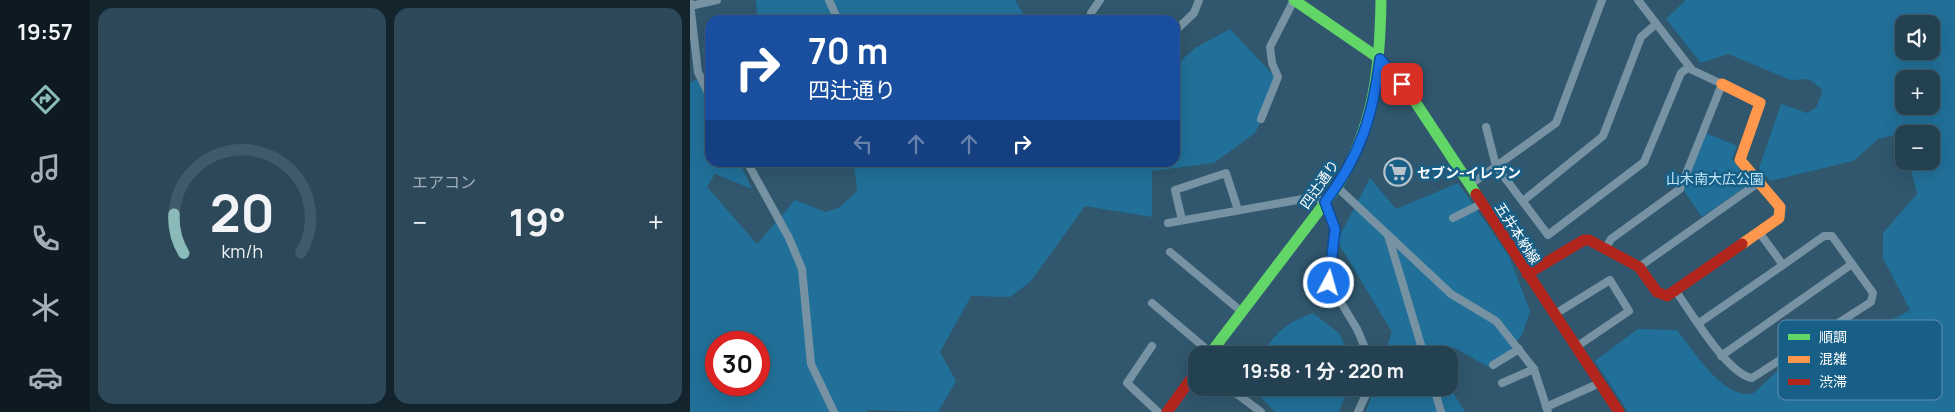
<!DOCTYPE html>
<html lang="ja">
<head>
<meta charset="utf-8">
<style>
  body { margin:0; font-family:Manrope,"Noto Sans JP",sans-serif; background:#2c4859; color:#f1f3f6; height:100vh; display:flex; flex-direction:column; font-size:19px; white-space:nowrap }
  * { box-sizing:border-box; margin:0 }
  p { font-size:16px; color:#a3afb8 }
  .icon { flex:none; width:28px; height:28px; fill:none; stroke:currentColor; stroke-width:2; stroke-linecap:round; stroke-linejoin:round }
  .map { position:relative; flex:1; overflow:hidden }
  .side { display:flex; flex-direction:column; gap:8px; padding:8px; background:#14242d; width:600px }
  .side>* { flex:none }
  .banner { position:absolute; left:15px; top:15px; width:475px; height:152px; border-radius:15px; box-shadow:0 5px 20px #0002,0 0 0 1px #415a69; background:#1a4fa0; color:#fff; overflow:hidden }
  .fabs { position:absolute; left:1205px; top:15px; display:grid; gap:10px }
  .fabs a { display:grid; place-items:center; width:45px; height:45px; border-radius:10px; background:#244152; box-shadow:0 5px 20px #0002,0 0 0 1px #415a69; font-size:25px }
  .speed { position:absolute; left:15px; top:331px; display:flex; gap:10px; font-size:25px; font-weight:700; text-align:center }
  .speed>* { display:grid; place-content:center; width:65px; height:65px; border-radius:50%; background:#244152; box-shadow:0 5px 20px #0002,0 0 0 1px #415a69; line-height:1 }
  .speed .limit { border:8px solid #d22; background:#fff; color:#111 }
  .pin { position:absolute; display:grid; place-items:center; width:42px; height:42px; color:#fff; margin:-21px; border-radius:10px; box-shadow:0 2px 8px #0006 }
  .me { position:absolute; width:55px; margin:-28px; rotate:6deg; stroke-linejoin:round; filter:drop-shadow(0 0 4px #0008) }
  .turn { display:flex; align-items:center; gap:18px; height:105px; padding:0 20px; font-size:22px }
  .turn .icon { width:65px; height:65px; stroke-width:2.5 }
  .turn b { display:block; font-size:35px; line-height:42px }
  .lanes { display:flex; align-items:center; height:48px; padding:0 20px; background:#0003; justify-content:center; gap:25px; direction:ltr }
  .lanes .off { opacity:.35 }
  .big { font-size:38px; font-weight:700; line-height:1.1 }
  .side .widget { flex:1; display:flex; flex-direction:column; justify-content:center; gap:8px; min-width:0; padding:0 18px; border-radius:15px; background:#2c4859 }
  .side .dial { align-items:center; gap:0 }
  .dial svg { height:130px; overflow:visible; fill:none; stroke:#415a69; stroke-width:7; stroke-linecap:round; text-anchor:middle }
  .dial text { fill:#f1f3f6; stroke:none }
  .heat { display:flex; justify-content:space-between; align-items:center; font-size:28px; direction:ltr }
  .side .tiles { flex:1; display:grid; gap:8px; grid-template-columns:repeat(2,1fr) }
  .trip { position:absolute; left:498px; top:346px; width:270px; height:50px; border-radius:15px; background:#244152; box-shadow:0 5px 20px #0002,0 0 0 1px #415a69; font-weight:700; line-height:50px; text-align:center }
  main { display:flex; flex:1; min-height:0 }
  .tabs { display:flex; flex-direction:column; width:90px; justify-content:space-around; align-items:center; background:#0e1a21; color:#a3afb8 }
  .tabs .icon { width:35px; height:35px }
  .tabs .active { color:#8bbbb9 }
  .tabs b { font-size:22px; color:#f1f3f6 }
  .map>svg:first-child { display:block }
  .green { fill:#217099; fill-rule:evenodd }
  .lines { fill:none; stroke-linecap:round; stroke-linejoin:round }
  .street { stroke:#7793a3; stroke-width:8 }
  .fast { stroke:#63d668; stroke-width:11 }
  .slow { stroke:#ff974d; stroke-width:11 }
  .jam { stroke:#b3261e; stroke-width:11 }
  .route-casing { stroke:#114b97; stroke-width:12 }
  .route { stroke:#1a73e8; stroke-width:9 }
  .labels { text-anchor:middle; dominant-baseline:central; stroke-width:5; stroke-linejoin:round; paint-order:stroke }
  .poi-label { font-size:14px; font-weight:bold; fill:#fff; stroke:#175f86; text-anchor:start }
  .park-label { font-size:14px; fill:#c2e7fa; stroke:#175f86 }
  .street-label { font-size:14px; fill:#fff; stroke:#175f86 }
  .key { fill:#175f86; stroke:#5d8faa; stroke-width:1 }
  .key-label { font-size:14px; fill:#fff }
</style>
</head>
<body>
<main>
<nav class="tabs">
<b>19:57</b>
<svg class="icon active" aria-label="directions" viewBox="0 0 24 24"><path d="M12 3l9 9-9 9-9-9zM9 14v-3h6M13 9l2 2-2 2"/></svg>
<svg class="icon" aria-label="music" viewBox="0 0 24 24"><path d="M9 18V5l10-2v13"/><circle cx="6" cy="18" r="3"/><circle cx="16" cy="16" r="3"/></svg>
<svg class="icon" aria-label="phone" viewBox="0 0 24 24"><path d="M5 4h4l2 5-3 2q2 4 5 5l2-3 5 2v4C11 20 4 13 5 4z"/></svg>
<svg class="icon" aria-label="climate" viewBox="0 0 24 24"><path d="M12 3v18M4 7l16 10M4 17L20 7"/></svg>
<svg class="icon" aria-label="car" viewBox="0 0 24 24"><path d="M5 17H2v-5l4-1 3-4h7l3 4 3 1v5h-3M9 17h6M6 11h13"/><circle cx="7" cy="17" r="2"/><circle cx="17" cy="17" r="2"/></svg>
</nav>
<section class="side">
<div class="tiles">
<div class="widget dial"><svg viewBox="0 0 100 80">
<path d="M14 69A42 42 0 1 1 86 69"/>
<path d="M14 69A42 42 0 0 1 8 45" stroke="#8bbbb9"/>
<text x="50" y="56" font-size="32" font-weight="700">20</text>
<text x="50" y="72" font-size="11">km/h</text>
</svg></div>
<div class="widget"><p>エアコン</p>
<div class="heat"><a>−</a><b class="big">19°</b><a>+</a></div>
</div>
</div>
</section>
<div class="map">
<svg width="1265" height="412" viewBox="0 0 1265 412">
  <rect width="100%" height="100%" fill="#30576d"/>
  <g class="green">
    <polygon points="66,0 325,0 337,20 58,20 67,14"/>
    <path d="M996,0H1265V412H938L905,361L948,329L987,330C1003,350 1035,402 1064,393L1113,347L1141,354L1220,310L1193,258V233L1227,194L1219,161H1241V134H1214V138L1212,133L1188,139L1163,161L1080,181L1069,168L1091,104L1117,113L1126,108L1133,90L1119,79L1101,80L1038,54L1011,63L976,19ZM1214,24H1241V51H1214ZM1214,79H1241V106H1214Z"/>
    <path d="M540,29L584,76L581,101L565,133L524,163L462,171V217L395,206L341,281L320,297L281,296L250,352L266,381L248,412L177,410L176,412H0V83L16,73L13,49L20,45V162L50,163L62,189L25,174L17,187L67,244L105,200L136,212L150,207L167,191L164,163L485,162V66L505,48ZM26,342H69V385H26Z"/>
    <polygon points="1016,133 1047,146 1042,159 1059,179 1058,185 1012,217 994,191"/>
    <polygon points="680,178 706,209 768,183 819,256 840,311 833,333 814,358 800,368 765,348 738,350 740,355 694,355 702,332 647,241"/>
    <path d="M623,313L649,333L660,355H570C588,332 595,323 623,313Z"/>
    <polygon points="759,386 775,412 676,412 684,388"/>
    <polygon points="566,388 658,388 649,412 585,412 568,394"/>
  </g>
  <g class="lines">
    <g class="street">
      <polyline points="139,0 148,20"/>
      <polyline points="0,3 8,72 20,97"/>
      <polyline points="0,6 27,0"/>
      <polyline points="400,20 401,13 410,0"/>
      <polyline points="485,31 504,13 509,0"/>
      <polyline points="571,119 588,77 582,63 580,47 604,0"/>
      <polyline points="796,127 806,166 858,235 954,162 991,73 999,67"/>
      <polyline points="57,162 99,238 112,269 121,364 144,412"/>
      <polyline points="780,185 866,123 912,0"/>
      <polyline points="647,187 761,294 806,321 844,369 858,412"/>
      <polyline points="833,201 913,136 951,37 966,24"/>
      <polyline points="763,218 791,204"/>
      <polyline points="492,220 485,190 536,173 548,210"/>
      <polyline points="478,223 624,197 635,202 645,229 639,283 667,329 678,355"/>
      <polyline points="698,235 734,355"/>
      <polyline points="915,249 921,239 990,189 1032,84 1002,70 948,0"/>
      <polyline points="480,252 552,312"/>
      <polyline points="949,267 1068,183"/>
      <path d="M985,290C1001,312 1037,374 1062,378L1181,302L1183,293L1142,236H1134L1093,265L1069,232"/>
      <polyline points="462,303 521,353"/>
      <polyline points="865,314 920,280 939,311 886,347"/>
      <polyline points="1009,323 1093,265"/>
      <polyline points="462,346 437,383 468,412"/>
      <polyline points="1031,356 1162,264"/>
      <polyline points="803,365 829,349"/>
      <polyline points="812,383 844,369"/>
      <polyline points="539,388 571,412"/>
      <polyline points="744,388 751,412"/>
      <polyline points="856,407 910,383"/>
      <polyline points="668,412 679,388"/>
    </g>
    <g class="fast">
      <polyline points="604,0 690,59 722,97 786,194"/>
      <path d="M519,355L647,187C684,126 690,70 691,0"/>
    </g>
    <polyline class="slow" points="1032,84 1070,103 1050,160 1090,207 1089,218 1052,244"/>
    <g class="jam">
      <polyline points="786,194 929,412"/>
      <polyline points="837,274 894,240 899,240 949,267 967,292 977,296 1052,244"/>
      <polyline points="477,412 506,372"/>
    </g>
  </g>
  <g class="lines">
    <g class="route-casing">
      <path id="route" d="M639,283L645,229L635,202C670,157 683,115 690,59L712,84"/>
    </g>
    <use href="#route" class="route"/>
  </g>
  <defs>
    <g id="supermarket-ring" transform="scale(1.4375)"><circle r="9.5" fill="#175f86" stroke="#b7c4cc" stroke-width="1.5"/><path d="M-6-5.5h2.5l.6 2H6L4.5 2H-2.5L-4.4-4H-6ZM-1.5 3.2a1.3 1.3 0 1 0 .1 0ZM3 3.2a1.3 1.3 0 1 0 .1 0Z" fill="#b7c4cc"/></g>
  </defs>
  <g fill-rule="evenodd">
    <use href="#supermarket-ring" x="708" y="172"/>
  </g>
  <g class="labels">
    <g class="poi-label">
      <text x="727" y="172">セブン-イレブン</text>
    </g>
    <g class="park-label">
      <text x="1025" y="178">山木南大広公園</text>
    </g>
    <g class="street-label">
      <text transform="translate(629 184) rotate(-55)">四辻通り</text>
      <text transform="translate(828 233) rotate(57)">五井本納線</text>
    </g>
  </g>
  <rect x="1088" y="320" width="164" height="80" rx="8" class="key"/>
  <rect x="1098" y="334" width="22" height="6" fill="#63d668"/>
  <rect x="1098" y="356" width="22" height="7" fill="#ff974d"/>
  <rect x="1098" y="379" width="22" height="6" fill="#b3261e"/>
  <g class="key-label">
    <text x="1129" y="342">順調</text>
    <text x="1129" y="364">混雑</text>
    <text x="1129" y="387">渋滞</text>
  </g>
</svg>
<div class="fabs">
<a><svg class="icon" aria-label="sound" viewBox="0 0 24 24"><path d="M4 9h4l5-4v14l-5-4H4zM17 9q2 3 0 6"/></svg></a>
<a>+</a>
<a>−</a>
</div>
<div class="speed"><div class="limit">30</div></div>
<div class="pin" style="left:712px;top:84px;background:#d93025"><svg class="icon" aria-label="arrive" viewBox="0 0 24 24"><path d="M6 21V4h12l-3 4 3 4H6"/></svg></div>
<svg class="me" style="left:639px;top:283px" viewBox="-20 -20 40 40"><circle r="17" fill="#1a73e8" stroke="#fff" stroke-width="3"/><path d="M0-11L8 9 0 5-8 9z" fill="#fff"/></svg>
<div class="trip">19:58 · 1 分 · 220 m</div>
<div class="banner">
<div class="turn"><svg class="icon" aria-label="right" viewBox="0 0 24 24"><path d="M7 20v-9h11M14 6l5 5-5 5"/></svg><div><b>70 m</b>四辻通り</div></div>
<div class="lanes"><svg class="icon off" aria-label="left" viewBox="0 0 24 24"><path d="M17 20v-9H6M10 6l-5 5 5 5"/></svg><svg class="icon off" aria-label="ahead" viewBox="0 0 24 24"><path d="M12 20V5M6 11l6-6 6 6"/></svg><svg class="icon off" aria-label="ahead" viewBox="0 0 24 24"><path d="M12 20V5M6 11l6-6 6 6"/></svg><svg class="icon" aria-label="right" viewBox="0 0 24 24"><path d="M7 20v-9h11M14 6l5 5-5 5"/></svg></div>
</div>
</div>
</main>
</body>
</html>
